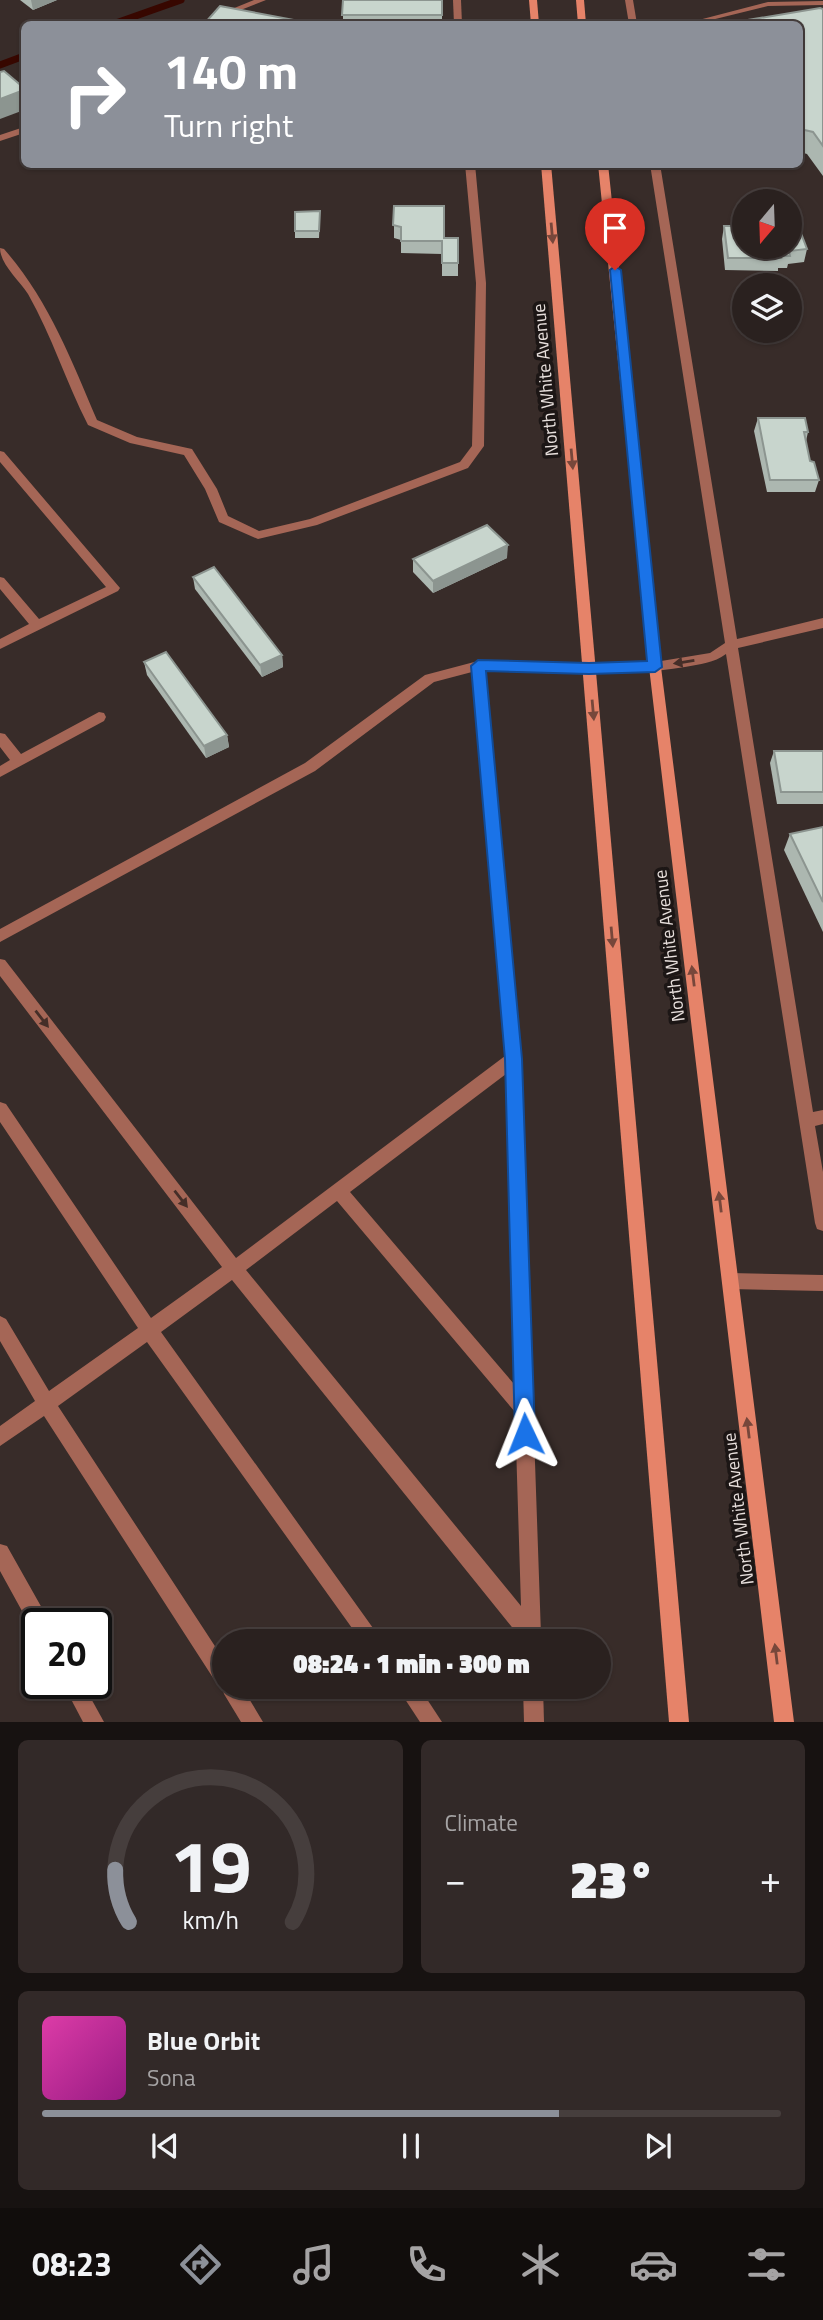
<!DOCTYPE html>
<html lang="en">
<head>
<meta charset="utf-8">
<style>
  body { margin:0; font-family:"Titillium Web",sans-serif; background:#322928; color:#f1f3f6; height:100vh; display:flex; flex-direction:column; font-size:26px; white-space:nowrap }
  * { box-sizing:border-box; margin:0 }
  p { font-size:23px; color:#a5a3a4 }
  .icon { flex:none; width:38px; height:38px; fill:none; stroke:currentColor; stroke-width:2; stroke-linecap:round; stroke-linejoin:round }
  .map { position:relative; height:1722px; overflow:hidden }
  .side { display:flex; flex-direction:column; gap:18px; padding:18px; background:#171211; flex:1 }
  .side>* { flex:none }
  .banner { position:absolute; left:21px; top:21px; width:782px; height:147px; border-radius:10px; box-shadow:0 2px 5px #0004,0 0 0 2px #463e3d; background:#8c9099; color:#fff; overflow:hidden }
  .needle { width:46px; rotate:199deg }
  .tools { position:absolute; left:732px; top:189px; display:grid; gap:14px }
  .tools a { display:grid; place-items:center; width:70px; height:70px; border-radius:50%; background:#2a211f; box-shadow:0 2px 5px #0004,0 0 0 2px #463e3d; font-size:35px }
  .speed { position:absolute; left:21px; top:1608px; display:flex; gap:14px; font-size:35px; font-weight:700; text-align:center }
  .speed>* { display:grid; place-content:center; width:91px; height:91px; border-radius:50%; background:#2a211f; box-shadow:0 2px 5px #0004,0 0 0 2px #463e3d; line-height:1 }
  .speed .limit { border:4px solid #111; border-radius:10px; background:#fff; color:#111 }
  .pin { position:absolute; display:grid; place-items:center; width:60px; height:60px; color:#fff; margin:-72px -30px; border-radius:50% 50% 50% 0; rotate:-45deg; box-shadow:0 0 7px #0007 }
  .pin .icon { rotate:45deg }
  .me { position:absolute; width:77px; margin:-38px; rotate:358deg; stroke-linejoin:round; filter:drop-shadow(0 0 5px #0008) }
  .turn { display:flex; align-items:center; gap:24px; height:147px; padding:0 28px; font-size:32px }
  .turn .icon { width:91px; height:91px; stroke-width:2.5 }
  .turn b { display:block; font-size:49px; line-height:60px }
  .big { font-size:52px; font-weight:800; line-height:1.1 }
  .side .tile { flex:1; display:flex; flex-direction:column; justify-content:center; gap:10px; min-width:0; padding:0 24px; border-radius:10px; background:#322928 }
  .side .dial { align-items:center; gap:0 }
  .dial svg { height:182px; overflow:visible; fill:none; stroke:#463e3d; stroke-width:7; stroke-linecap:round; text-anchor:middle }
  .dial text { fill:#f1f3f6; stroke:none }
  .song { display:flex; align-items:center; gap:21px }
  .cover { width:84px; height:84px; border-radius:10px; background:linear-gradient(135deg,hsl(320 70% 55%),hsl(310 70% 35%)) }
  .played { height:7px; border-radius:4px; background:linear-gradient(90deg,#8c9099 70%,#463e3d 70%) }
  .keys { display:flex; justify-content:space-around; direction:ltr }
  .heat { display:flex; justify-content:space-between; align-items:center; font-size:38px; direction:ltr }
  .side .tiles { flex:1; display:grid; gap:18px; grid-template-columns:1fr 1fr }
  .tile:last-child { grid-column:span 2 }
  .trip { position:absolute; left:212px; top:1629px; width:399px; height:70px; border-radius:35px; background:#2a211f; box-shadow:0 2px 5px #0004,0 0 0 2px #463e3d; font-weight:800; line-height:70px; text-align:center }
  .tab-bar { display:flex; height:112px; justify-content:space-around; align-items:center; background:#110d0c; color:#a5a3a4 }
  .tab-bar .icon { width:49px; height:49px }
  .tab-bar .active { color:#8c9099 }
  .tab-bar b { font-size:32px; color:#f1f3f6 }
  .map>svg:first-child { display:block }
  .lines { fill:none; stroke-linecap:round; stroke-linejoin:round }
  .stream { stroke:#370700; stroke-width:7 }
  .service { fill:#a56656; fill-rule:evenodd }
  .pedestrian { fill:#a56656; fill-rule:evenodd }
  .secondary { fill:#e68369; fill-rule:evenodd }
  .wall { fill:#acb7b0 }
  .shaded-wall { fill:#8c9590 }
  .building { fill:#c8d5cd; stroke:#8c9590; stroke-width:2 }
  .oneway { fill:#77473b }
  .oneway2 { fill:#452e28 }
  .route { fill:#1a73e8; stroke:#114b97; stroke-width:2 }
  .labels { text-anchor:middle; dominant-baseline:central; stroke-width:7; stroke-linejoin:round; paint-order:stroke }
  .street-label { font-size:18px; fill:#e8e0dd; stroke:#1c1615 }
</style>
</head>
<body>
<div class="map">
<svg width="823" height="1722" viewBox="0 0 823 1722">
  <rect width="100%" height="100%" fill="#382c29"/>
  <g class="lines">
    <g class="stream">
      <polyline points="113,24 181,0"/>
      <polyline points="0,65 24,56"/>
    </g>
    <g class="service">
      <polygon points="254,0 266,0 205,24 195,24"/>
      <polygon points="453,0 461,0 462,24 454,24"/>
      <polygon points="625,0 633,0 637,24 629,24"/>
      <polygon points="24,127 24,133 0,141 0,135"/>
      <path d="M465,164H475L486,283L484,446L468,468L317,525L258,539L219,522L205,489L184,455L130,443L88,425C66,382 52,336 28,294C19,280 0,264 0,248L4,249C48,299 71,359 97,420L137,437L192,449L217,489L228,516L259,531L310,519L460,462L472,446L476,283Z"/>
      <path d="M650,164H660L737,639L823,618V628L738,648L813,1112L823,1110V1124L815,1126L823,1172V1231L817,1229L815,1223L726,654C714,663 700,664 685,667C619,678 552,673 485,671L521,1059L541,1635L538,1642H524L232,1280L161,1332L383,1642H362L147,1342L58,1406L224,1660V1687H242L263,1722H241L224,1694L222,1686L217,1684L44,1416L0,1446V1426L35,1401L0,1341V1316L6,1319L49,1391L138,1328L0,1122V1102L6,1104L151,1318L222,1267L0,976V959L5,960L236,1258L505,1056L472,672L434,682L315,771L0,942V929L305,763L425,675L478,661L589,664L655,662L710,653L725,643ZM506,1074L514,1384L350,1192ZM337,1201L515,1412L521,1606L246,1270Z"/>
      <polygon points="0,451 4,452 120,588 118,591 0,649 0,639 29,624 0,589 0,577 4,578 39,619 106,587 0,462"/>
      <polygon points="99,712 104,713 106,717 104,721 0,777 0,766 10,760 0,747 0,733 5,734 21,754"/>
      <polygon points="730,1273 823,1275 823,1291 730,1289 724,1287 722,1281 724,1275"/>
      <polygon points="0,1544 7,1546 47,1617 50,1624 37,1624 37,1632 33,1631 0,1571"/>
      <polygon points="63,1684 83,1684 104,1722 83,1722"/>
      <polygon points="397,1687 419,1687 442,1722 420,1722"/>
      <polygon points="523,1687 543,1687 544,1722 524,1722"/>
    </g>
    <polygon class="pedestrian" points="823,1 823,5 768,6 695,24 691,22 768,2"/>
    <g class="secondary">
      <polygon points="529,0 537,0 539,24 531,24"/>
      <polygon points="576,0 584,0 586,24 578,24"/>
      <polygon points="541,164 551,164 689,1722 669,1722"/>
      <polygon points="598,164 608,164 661,667 794,1722 774,1722 649,667"/>
    </g>
  </g>
  <g class="wall">
    <polygon points="20,0 57,0 33,10"/>
    <polygon points="340,0 442,0 442,24 343,24 343,0"/>
    <polygon points="823,9 823,176 807,154 800,152 800,24 730,24 730,23"/>
    <rect x="371" y="164" width="69" height="5"/>
    <polygon points="394,206 444,238 458,263 458,276 442,276 442,254 401,253 401,240 394,238"/>
    <polygon points="320,218 319,238 295,238 295,231"/>
    <polygon points="724,226 807,249 804,262 788,264 787,268 778,268 778,271 725,270 722,239"/>
    <polygon points="758,418 808,432 806,441 810,461 819,480 815,492 767,492 754,431"/>
    <polygon points="507,558 433,593 413,572 413,559"/>
    <polygon points="193,577 282,655 283,667 262,677 195,589"/>
    <polygon points="144,662 227,735 229,747 206,758 147,675"/>
    <polygon points="774,751 823,751 823,804 777,804 770,763"/>
    <polygon points="823,827 823,932 784,850 790,834"/>
  </g>
  <g class="shaded-wall">
    <polygon points="31,0 57,0 33,10"/>
    <polygon points="24,90 24,110 0,119 0,99"/>
    <polygon points="508,545 507,558 433,593 433,581"/>
    <polygon points="282,655 283,667 262,677 260,665"/>
    <polygon points="227,735 229,747 206,758 204,746"/>
  </g>
  <g class="building">
    <polygon points="343,0 442,0 442,15 342,15"/>
    <polygon points="220,6 315,24 204,24"/>
    <polygon points="820,8 823,9 823,146 813,132 800,129 800,24 731,24 730,23"/>
    <polygon points="4,71 24,88 24,90 0,99 0,72"/>
    <polygon points="394,206 444,206 444,238 458,238 458,263 442,263 442,241 401,241 401,227 393,225"/>
    <polygon points="320,211 319,231 295,231 295,212"/>
    <polygon points="789,215 794,215 807,249 789,251 790,256 780,256 781,258 728,258 724,226 744,226 744,247 789,247"/>
    <polygon points="758,418 805,418 808,432 804,432 810,461 814,462 819,480 770,480"/>
    <polygon points="487,525 508,545 433,581 413,559"/>
    <polygon points="214,567 282,655 260,665 193,577"/>
    <polygon points="166,652 227,735 204,746 144,662"/>
    <polygon points="774,751 823,751 823,792 781,792"/>
    <polygon points="823,827 823,902 790,834"/>
  </g>
  <defs><path id="oneway-solid" d="M-6-.8H1V-3.2L6.5 0L1 3.2V.8H-6Z" transform="scale(1.75)"/></defs>
  <g class="oneway">
    <use href="#oneway-solid" transform="translate(552 233) rotate(85)"/>
    <use href="#oneway-solid" transform="translate(572 459) rotate(85)"/>
    <use href="#oneway-solid" transform="translate(593 710) rotate(85)"/>
    <use href="#oneway-solid" transform="translate(612 937) rotate(85)"/>
    <use href="#oneway-solid" transform="translate(693 976) rotate(-97)"/>
    <use href="#oneway-solid" transform="translate(720 1202) rotate(-97)"/>
    <use href="#oneway-solid" transform="translate(748 1428) rotate(-97)"/>
    <use href="#oneway-solid" transform="translate(776 1654) rotate(-97)"/>
  </g>
  <g class="oneway2">
    <use href="#oneway-solid" transform="translate(684 662) rotate(171)"/>
    <use href="#oneway-solid" transform="translate(42 1019) rotate(52)"/>
    <use href="#oneway-solid" transform="translate(181 1199) rotate(52)"/>
  </g>
  <polygon class="route" points="615,266 621,270 662,667 655,672 589,674 486,671 522,1059 535,1434 532,1441 525,1444 518,1441 515,1434 505,1059 471,666 478,660 589,663 647,661 610,270"/>
  <g class="labels">
    <g class="street-label">
      <text transform="translate(545 380) rotate(-95)">North White Avenue</text>
      <text transform="translate(669 946) rotate(-97)">North White Avenue</text>
      <text transform="translate(738 1509) rotate(-97)">North White Avenue</text>
    </g>
  </g>
</svg>
<div class="tools">
<a><svg class="needle" viewBox="-14 -14 28 28"><path d="M0-13l5 13h-10z" fill="#e53935"/><path d="M0 13l5-13h-10z" fill="#a5a3a4"/></svg></a>
<a><svg class="icon" aria-label="layers" viewBox="0 0 24 24"><path d="M12 4l9 5-9 5-9-5zM3 14l9 5 9-5"/></svg></a>
</div>
<div class="speed"><div class="limit">20</div></div>
<div class="pin" style="left:615px;top:270px;background:#d93025"><svg class="icon" aria-label="arrive" viewBox="0 0 24 24"><path d="M6 21V4h12l-3 4 3 4H6"/></svg></div>
<svg class="me" style="left:525px;top:1434px" viewBox="-20 -20 40 40"><path d="M0-17L14 15 0 8-14 15z" fill="#1a73e8" stroke="#fff" stroke-width="4"/></svg>
<div class="trip">08:24 · 1 min · 300 m</div>
<div class="banner">
<div class="turn"><svg class="icon" aria-label="right" viewBox="0 0 24 24"><path d="M7 20v-9h11M14 6l5 5-5 5"/></svg><div><b>140 m</b>Turn right</div></div>
</div>
</div>
<section class="side">
<div class="tiles">
<div class="tile dial"><svg viewBox="0 0 100 80">
<path d="M14 69A42 42 0 1 1 86 69"/>
<path d="M14 69A42 42 0 0 1 8 46" stroke="#8c9099"/>
<text x="50" y="56" font-size="32" font-weight="700">19</text>
<text x="50" y="72" font-size="11">km/h</text>
</svg></div>
<div class="tile"><p>Climate</p>
<div class="heat"><a>−</a><b class="big">23°</b><a>+</a></div>
</div>
<div class="tile">
<div class="song"><i class="cover"></i><div><b>Blue Orbit</b><p>Sona</p></div></div>
<div class="played"></div>
<div class="keys"><svg class="icon" aria-label="previous" viewBox="0 0 24 24"><path d="M18 5L8 12l10 7zM5 5v14"/></svg><svg class="icon" aria-label="pause" viewBox="0 0 24 24"><path d="M8 5v14M16 5v14"/></svg><svg class="icon" aria-label="next" viewBox="0 0 24 24"><path d="M6 5l10 7-10 7zM19 5v14"/></svg></div>
</div>
</div>
</section>
<nav class="tab-bar">
<b>08:23</b>
<svg class="icon active" aria-label="directions" viewBox="0 0 24 24"><path d="M12 3l9 9-9 9-9-9zM9 14v-3h6M13 9l2 2-2 2"/></svg>
<svg class="icon" aria-label="music" viewBox="0 0 24 24"><path d="M9 18V5l10-2v13"/><circle cx="6" cy="18" r="3"/><circle cx="16" cy="16" r="3"/></svg>
<svg class="icon" aria-label="phone" viewBox="0 0 24 24"><path d="M5 4h4l2 5-3 2q2 4 5 5l2-3 5 2v4C11 20 4 13 5 4z"/></svg>
<svg class="icon" aria-label="climate" viewBox="0 0 24 24"><path d="M12 3v18M4 7l16 10M4 17L20 7"/></svg>
<svg class="icon" aria-label="car" viewBox="0 0 24 24"><path d="M5 17H2v-5l4-1 3-4h7l3 4 3 1v5h-3M9 17h6M6 11h13"/><circle cx="7" cy="17" r="2"/><circle cx="17" cy="17" r="2"/></svg>
<svg class="icon" aria-label="filters" viewBox="0 0 24 24"><path d="M4 7h16M4 17h16"/><circle cx="9" cy="7" r="2"/><circle cx="15" cy="17" r="2"/></svg>
</nav>
</body>
</html>
